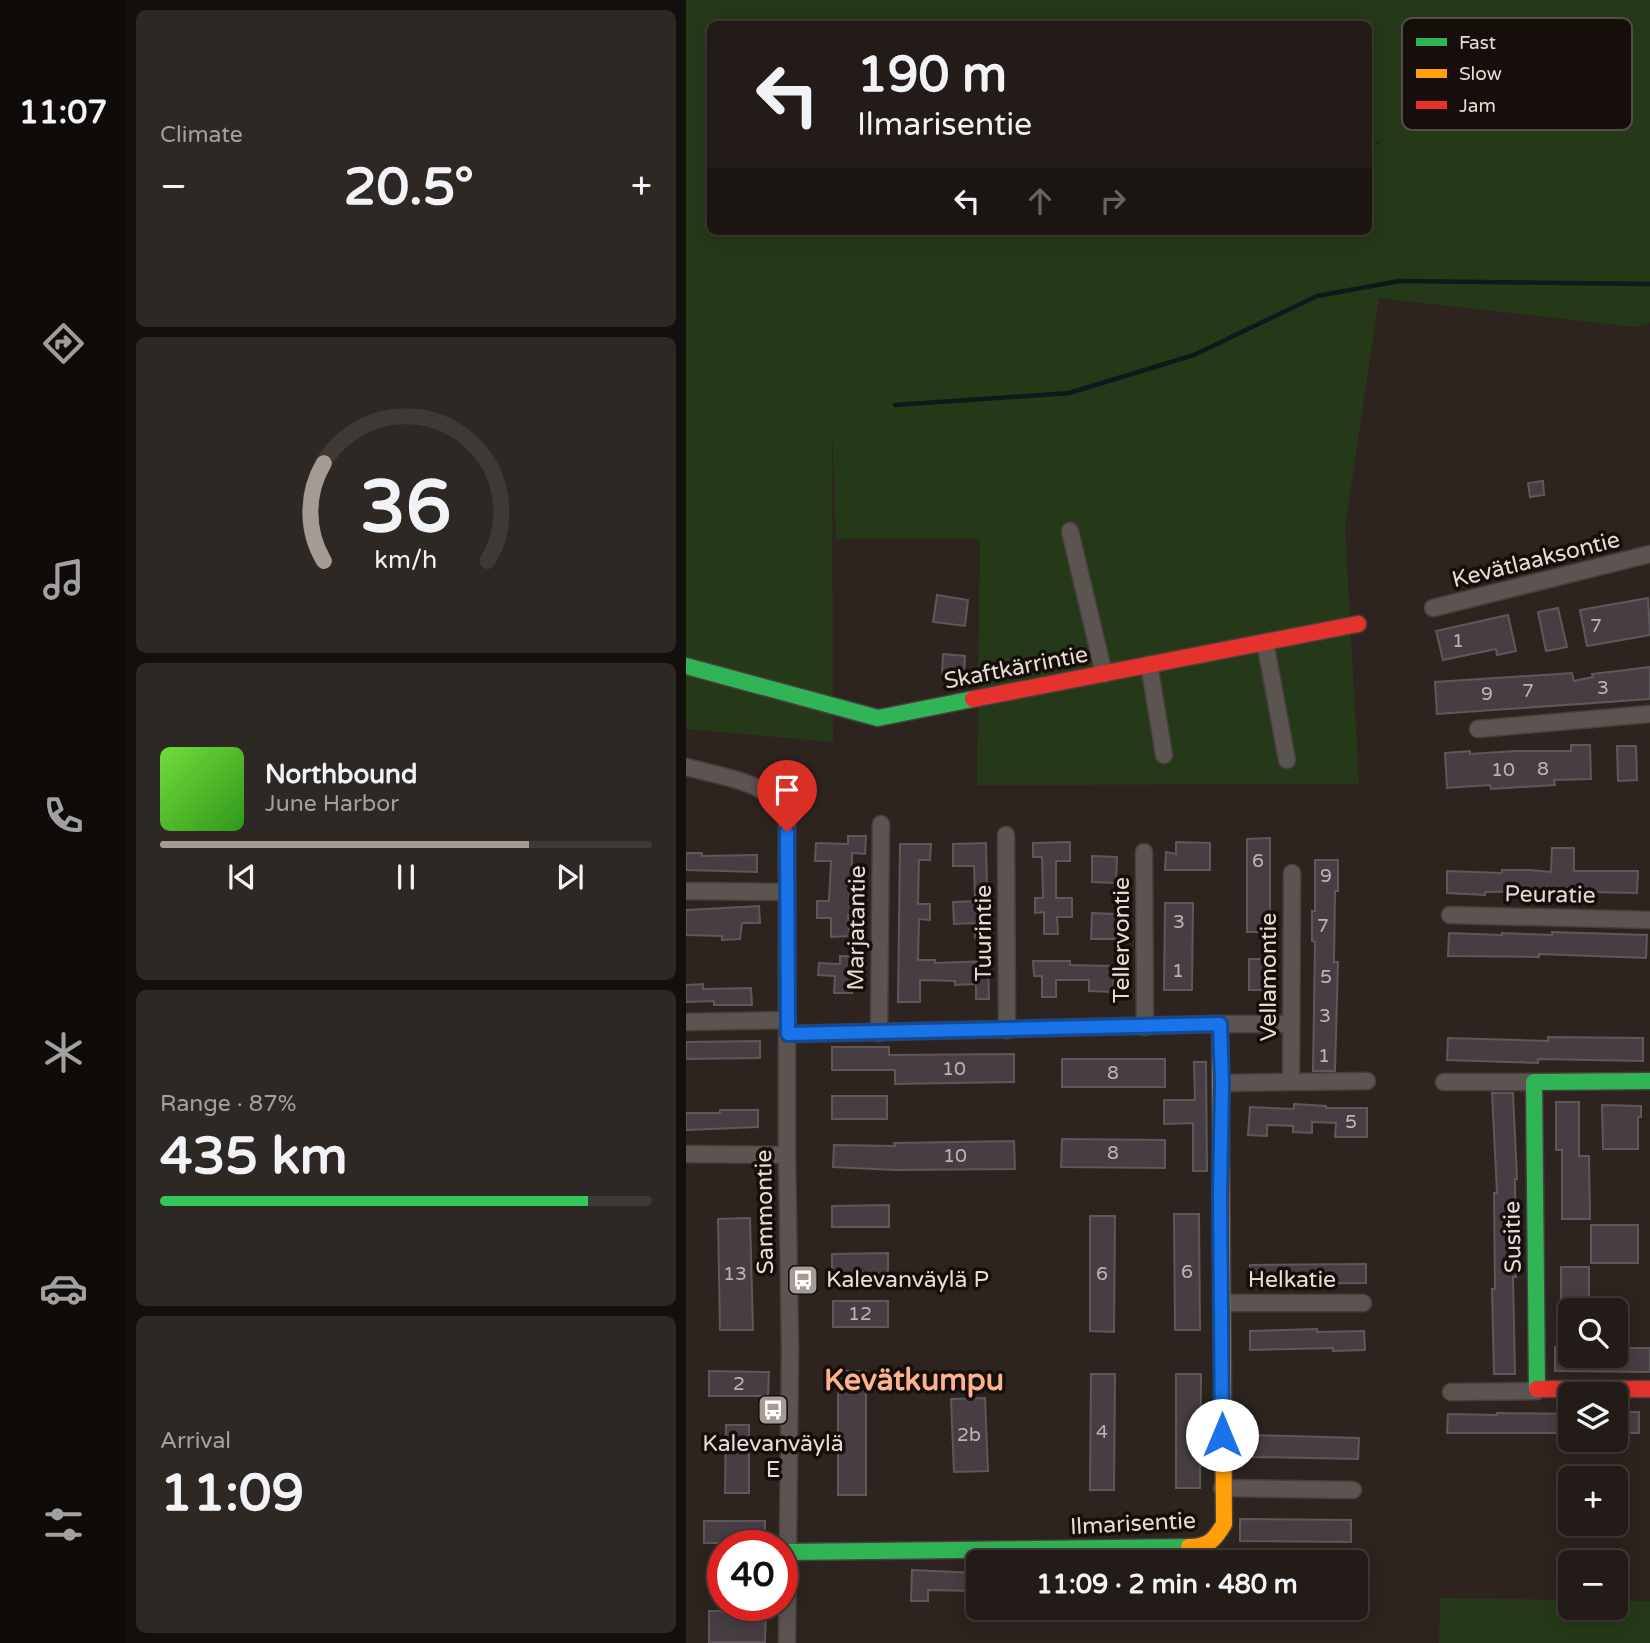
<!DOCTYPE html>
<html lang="en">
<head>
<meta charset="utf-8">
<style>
  body { margin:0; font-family:"Varela Round",sans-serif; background:#2e2824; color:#f1f3f6; height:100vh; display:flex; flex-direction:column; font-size:26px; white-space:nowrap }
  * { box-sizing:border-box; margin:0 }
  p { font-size:23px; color:#a2a1a1 }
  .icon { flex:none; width:38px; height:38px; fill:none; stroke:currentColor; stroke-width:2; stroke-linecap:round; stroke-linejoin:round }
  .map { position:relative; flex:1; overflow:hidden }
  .drawer { display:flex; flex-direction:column; gap:10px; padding:10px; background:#130f0d; width:560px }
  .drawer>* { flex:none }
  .hud { position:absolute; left:21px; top:21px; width:665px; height:214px; border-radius:10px; box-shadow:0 4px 18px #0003,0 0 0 2px #3f3936; background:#221b17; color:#f1f3f6; overflow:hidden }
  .controls { position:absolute; left:872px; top:1298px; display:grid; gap:14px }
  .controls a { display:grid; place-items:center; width:70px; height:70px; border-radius:10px; background:#221b17; box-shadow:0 4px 18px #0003,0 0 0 2px #3f3936; font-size:35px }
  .speed { position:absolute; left:21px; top:1530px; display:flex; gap:14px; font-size:35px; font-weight:700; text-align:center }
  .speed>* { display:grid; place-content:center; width:91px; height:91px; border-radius:50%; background:#221b17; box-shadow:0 4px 18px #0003,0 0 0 2px #3f3936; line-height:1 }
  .speed .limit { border:10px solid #d22; background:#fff; color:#111 }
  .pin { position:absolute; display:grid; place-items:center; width:60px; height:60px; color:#fff; margin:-72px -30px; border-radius:50% 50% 50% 0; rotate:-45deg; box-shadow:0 0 7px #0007 }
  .pin .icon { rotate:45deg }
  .me { position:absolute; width:77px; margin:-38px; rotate:0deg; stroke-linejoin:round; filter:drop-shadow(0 0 5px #0008) }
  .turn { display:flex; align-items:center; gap:24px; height:147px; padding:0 35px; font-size:32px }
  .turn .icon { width:91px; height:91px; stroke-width:2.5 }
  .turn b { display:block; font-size:49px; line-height:60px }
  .lanes { display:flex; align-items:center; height:66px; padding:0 35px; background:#0003; justify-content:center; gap:35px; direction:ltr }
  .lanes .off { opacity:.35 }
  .big { font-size:52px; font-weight:800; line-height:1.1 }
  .drawer .tile { flex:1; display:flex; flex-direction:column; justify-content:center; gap:10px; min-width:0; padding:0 24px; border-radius:10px; background:#2e2824 }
  .drawer .dial { align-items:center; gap:0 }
  .dial svg { height:182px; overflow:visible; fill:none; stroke:#3f3936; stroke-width:7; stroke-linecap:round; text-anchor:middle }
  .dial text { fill:#f1f3f6; stroke:none }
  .song { display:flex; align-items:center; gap:21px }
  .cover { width:84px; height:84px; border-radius:10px; background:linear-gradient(135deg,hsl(100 70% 55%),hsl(110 70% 35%)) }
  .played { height:7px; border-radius:4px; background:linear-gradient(90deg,#a59b95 75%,#3f3936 75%) }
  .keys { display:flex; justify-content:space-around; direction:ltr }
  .heat { display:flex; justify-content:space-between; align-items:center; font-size:38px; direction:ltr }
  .charge { height:10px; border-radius:5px; background:linear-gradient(90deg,#34c759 87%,#3f3936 0) }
  .trip { position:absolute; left:280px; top:1550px; width:402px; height:70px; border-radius:10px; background:#221b17; box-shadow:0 4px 18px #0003,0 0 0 2px #3f3936; font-weight:800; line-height:70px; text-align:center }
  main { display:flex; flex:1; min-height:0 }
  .menu { display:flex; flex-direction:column; width:126px; justify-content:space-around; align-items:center; background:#0e0b09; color:#a2a1a1 }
  .menu .icon { width:49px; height:49px }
  .menu .active { color:#a59b95 }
  .menu b { font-size:32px; color:#f1f3f6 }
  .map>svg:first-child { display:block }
  .green { fill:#253918; fill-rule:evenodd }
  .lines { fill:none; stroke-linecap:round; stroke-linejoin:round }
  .stream { stroke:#091c1c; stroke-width:4.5 }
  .building { fill:#473e44; stroke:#5e585a; stroke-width:2 }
  .street-casing { stroke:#473f3b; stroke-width:19 }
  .fast-casing { stroke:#473f3b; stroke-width:19 }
  .slow-casing { stroke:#473f3b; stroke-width:19 }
  .jam-casing { stroke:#473f3b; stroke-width:19 }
  .street { stroke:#5b5450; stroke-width:16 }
  .fast { stroke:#30b455; stroke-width:16 }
  .slow { stroke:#ff9f0a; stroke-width:16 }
  .jam { stroke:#e5322d; stroke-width:16 }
  .route-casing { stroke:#114b97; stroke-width:18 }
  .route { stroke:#1a73e8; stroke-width:12 }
  .labels { text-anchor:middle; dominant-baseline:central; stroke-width:7; stroke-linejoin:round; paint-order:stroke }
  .number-label { font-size:19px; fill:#beb4b1 }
  .street-label { font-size:23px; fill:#e6dbd5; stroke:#150e0a }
  .poi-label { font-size:23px; fill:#e6dbd5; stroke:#150e0a; text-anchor:start }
  .district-label { font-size:30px; font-weight:bold; fill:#fdb38f; stroke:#150e0a }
  .key { fill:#150e0a; stroke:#544c47; stroke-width:2 }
  .key-label { font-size:19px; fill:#e6dbd5 }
</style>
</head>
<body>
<main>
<nav class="menu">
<b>11:07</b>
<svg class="icon active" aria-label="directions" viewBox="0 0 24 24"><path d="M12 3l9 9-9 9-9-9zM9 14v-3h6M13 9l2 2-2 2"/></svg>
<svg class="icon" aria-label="music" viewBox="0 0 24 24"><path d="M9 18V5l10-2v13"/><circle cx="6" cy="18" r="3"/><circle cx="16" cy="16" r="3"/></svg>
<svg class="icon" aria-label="phone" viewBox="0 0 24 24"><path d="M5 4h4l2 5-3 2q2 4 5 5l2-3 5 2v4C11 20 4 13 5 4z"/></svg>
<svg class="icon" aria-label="climate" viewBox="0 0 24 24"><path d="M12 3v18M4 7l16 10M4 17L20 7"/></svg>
<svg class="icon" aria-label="car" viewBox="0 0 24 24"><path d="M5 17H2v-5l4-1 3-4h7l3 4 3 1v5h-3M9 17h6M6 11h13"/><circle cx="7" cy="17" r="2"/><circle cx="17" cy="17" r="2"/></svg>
<svg class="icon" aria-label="filters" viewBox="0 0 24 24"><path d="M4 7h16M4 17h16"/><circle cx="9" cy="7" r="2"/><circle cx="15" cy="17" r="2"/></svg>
</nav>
<section class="drawer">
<div class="tile"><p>Climate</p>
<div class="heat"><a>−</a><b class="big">20.5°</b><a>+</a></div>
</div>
<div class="tile dial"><svg viewBox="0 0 100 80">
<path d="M14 69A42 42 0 1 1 86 69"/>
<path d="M14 69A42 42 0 0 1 14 26" stroke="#a59b95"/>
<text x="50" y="56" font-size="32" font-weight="700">36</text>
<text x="50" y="72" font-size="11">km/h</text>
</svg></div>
<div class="tile">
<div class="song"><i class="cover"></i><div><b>Northbound</b><p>June Harbor</p></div></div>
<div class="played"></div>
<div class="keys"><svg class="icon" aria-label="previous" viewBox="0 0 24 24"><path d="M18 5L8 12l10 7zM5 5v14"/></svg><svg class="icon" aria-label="pause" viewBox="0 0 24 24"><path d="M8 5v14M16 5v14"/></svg><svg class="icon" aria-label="next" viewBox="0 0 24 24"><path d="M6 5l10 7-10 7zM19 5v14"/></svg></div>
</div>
<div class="tile"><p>Range · 87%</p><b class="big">435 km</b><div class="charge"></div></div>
<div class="tile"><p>Arrival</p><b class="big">11:09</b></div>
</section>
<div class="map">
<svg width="964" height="1643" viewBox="0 0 964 1643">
  <rect width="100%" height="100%" fill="#2d241f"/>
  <g class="green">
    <path d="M0,0H964V323L949,327L693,298L659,527L673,784L291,785L294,539H150L146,427L147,742L0,729ZM24,24H682L683,146L702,137L683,149L682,231H24Z"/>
    <polygon points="754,1598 884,1600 884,1608 929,1608 929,1601 964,1601 964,1643 753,1643"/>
  </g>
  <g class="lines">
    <polyline class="stream" points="209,405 383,393 508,355 631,296 713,281 964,284"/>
  </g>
  <g class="building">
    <polygon points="857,481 858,495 844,497 842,483"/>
    <polygon points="251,595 282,600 279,626 247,622"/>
    <polygon points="962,598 964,635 901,646 894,610"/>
    <polygon points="872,608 881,647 860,651 852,612"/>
    <polygon points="822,615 830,651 811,655 810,649 757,660 750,631"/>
    <polygon points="257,654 279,656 278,675 256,674"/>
    <polygon points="964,667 964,699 751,714 749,682 886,673 888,681 907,677 906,674"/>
    <polygon points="885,745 904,745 905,779 868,780 869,785 805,789 804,785 761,788 759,753 784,751 784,754 829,751 885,751"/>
    <polygon points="931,746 950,746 951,780 932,781"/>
    <polygon points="162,836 180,836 179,854 166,853 165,901 173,900 173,915 162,915 163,936 145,937 145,918 131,918 131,901 143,901 145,861 129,861 130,843 162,844"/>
    <polygon points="584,838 584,932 561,932 561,839"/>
    <polygon points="384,842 384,861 370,861 370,898 386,898 386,917 371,917 372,934 358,934 358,912 349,913 349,898 357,898 356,857 347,857 347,843"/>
    <polygon points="490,842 524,843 524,870 479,870 480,852 490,854"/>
    <polygon points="300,843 302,938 289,938 289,923 268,924 267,902 289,901 288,866 267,866 267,844"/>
    <polygon points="214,844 245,844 244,860 233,860 232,904 244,904 244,920 233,919 232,960 249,960 249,963 302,961 303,999 290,999 290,984 269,985 269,981 234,980 234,1002 212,1002"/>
    <polygon points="866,848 888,848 888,871 952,871 951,893 858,891 799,892 799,895 761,893 761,871 816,873 816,870 844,870 865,872"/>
    <polygon points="0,853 16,853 16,856 71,855 71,872 0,870"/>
    <polygon points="406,856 431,857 430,883 406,882"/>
    <polygon points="629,860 652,860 652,891 649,891 648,962 652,962 649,1071 627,1071 629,942 626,941 626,911 629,911"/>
    <polygon points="479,903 507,903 506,990 478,990"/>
    <polygon points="73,906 74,923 56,923 54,939 36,940 36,936 0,935 0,910"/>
    <polygon points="406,913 430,914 430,939 405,939"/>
    <polygon points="866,932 961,935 960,958 853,954 853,957 762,956 763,933 816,935 816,933 866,935"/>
    <polygon points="154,956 180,957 179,974 166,973 166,993 148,993 149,976 132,975 133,963 154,964"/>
    <polygon points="563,959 586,959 585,990 563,990"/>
    <polygon points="347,961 384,961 384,965 428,966 427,992 403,991 403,980 370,980 370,997 356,997 356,976 348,976"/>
    <polygon points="17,984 17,989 65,988 66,1005 28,1005 28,1001 0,1002 0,985"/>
    <polygon points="862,1037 957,1038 957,1061 852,1059 852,1063 761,1060 762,1038 862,1041"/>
    <polygon points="74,1041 74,1058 0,1059 0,1042"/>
    <polygon points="146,1047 203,1047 203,1055 328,1054 328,1082 209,1084 209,1070 146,1070"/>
    <rect x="376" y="1059" width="103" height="28"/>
    <polygon points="508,1062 520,1062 521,1171 507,1171 507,1123 478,1124 478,1100 509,1100"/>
    <polygon points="806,1093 827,1093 831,1179 829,1179 830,1277 827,1277 829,1374 808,1374 806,1289 809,1289 808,1193 811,1193"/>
    <rect x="146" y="1096" width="55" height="23"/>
    <polygon points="870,1102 893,1102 893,1156 903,1156 904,1219 876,1219 876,1150 870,1150"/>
    <polygon points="608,1104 640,1106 640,1108 681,1108 681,1137 649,1137 650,1123 626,1122 626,1133 607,1132 607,1126 581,1125 581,1136 562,1135 564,1107 608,1109"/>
    <polygon points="916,1105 955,1106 955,1117 952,1117 952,1149 917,1149"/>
    <polygon points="34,1110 72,1110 72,1127 0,1130 0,1113 34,1113"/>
    <polygon points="376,1139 479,1140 479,1168 375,1167"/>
    <polygon points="328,1141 329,1169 209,1170 147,1167 148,1145 209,1146 208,1143"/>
    <polygon points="203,1205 203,1227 146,1227 146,1206"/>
    <polygon points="488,1214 513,1214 514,1330 489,1330"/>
    <polygon points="404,1216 429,1216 428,1332 404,1331"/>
    <polygon points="64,1218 67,1330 34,1330 32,1219"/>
    <rect x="905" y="1225" width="47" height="38"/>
    <polygon points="202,1253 202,1276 146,1276 146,1254"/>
    <polygon points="680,1264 680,1283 564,1284 564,1265"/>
    <rect x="875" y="1267" width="28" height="44"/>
    <rect x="147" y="1301" width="55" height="26"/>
    <polygon points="631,1329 631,1332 678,1331 679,1350 647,1351 647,1348 564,1350 564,1331"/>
    <polygon points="869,1347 884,1347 884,1356 935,1356 935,1348 964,1348 964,1372 869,1371"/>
    <polygon points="23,1371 83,1372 82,1396 23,1396"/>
    <rect x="152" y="1371" width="28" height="124"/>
    <polygon points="405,1374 429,1374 428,1490 404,1490"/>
    <polygon points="490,1374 515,1374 514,1488 490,1488"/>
    <polygon points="299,1398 302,1471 268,1472 265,1399"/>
    <rect x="929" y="1412" width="24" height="21"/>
    <polygon points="811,1413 884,1414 884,1433 761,1433 762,1414 811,1415"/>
    <polygon points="40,1425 63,1425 63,1493 39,1493"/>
    <polygon points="565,1435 673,1438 672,1459 565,1457"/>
    <polygon points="554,1519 665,1520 665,1542 554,1541"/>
    <rect x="18" y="1521" width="61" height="22"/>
    <polygon points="226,1570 292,1573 292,1591 242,1590 242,1601 225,1601"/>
    <polygon points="23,1611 80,1611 79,1642 23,1642"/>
  </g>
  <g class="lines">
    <g class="street-casing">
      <g id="street">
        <polyline points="384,531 418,674"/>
        <polyline points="747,608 964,554"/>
        <polyline points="579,642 601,760"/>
        <polyline points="463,664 478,755"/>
        <polyline points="792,729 964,714"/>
        <path d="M0,767C35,777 83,780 101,816V1155L104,1350L101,1643"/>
        <polyline points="320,835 321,1030"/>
        <polyline points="458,852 459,1027"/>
        <polyline points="0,891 101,892"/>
        <polyline points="764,915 964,920"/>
        <polyline points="0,1022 102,1020"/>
        <polyline points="534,1024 605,1024"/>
        <polyline points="193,1033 195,824"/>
        <polyline points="605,1081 606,873"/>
        <polyline points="758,1082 848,1082"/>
        <polyline points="536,1083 681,1081"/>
        <polyline points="0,1154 101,1155"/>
        <polyline points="535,1303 677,1303"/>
        <polyline points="765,1392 851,1391"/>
        <polyline points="536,1488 667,1490"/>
      </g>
    </g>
    <g class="fast-casing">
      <g id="fast">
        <polyline points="0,666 192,718 287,699"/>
        <polyline points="851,1389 848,1082 964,1081"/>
        <polyline points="102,1552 503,1547"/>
      </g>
    </g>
    <g class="slow-casing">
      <path id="slow" d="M488,1025L534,1024L538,1524C528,1541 522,1547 503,1547"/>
    </g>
    <g class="jam-casing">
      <g id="jam">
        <polyline points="287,699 672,624"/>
        <polyline points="102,1034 488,1025"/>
        <polyline points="851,1389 964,1389"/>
      </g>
    </g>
    <use href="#street" class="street"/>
    <use href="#fast" class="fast"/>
    <use href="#slow" class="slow"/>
    <use href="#jam" class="jam"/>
  </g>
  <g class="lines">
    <g class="route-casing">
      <polyline id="route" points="101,832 102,1034 534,1024 536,1083 534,1193 536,1435"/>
    </g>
    <use href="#route" class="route"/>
  </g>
  <defs>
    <g id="bus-square" transform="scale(1.575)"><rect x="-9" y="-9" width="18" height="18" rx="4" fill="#a59b95" stroke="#150e0a"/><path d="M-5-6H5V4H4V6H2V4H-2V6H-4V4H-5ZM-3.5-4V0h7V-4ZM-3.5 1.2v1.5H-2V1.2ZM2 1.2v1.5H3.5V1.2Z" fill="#fff"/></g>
  </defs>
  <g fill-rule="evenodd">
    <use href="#bus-square" x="117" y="1280"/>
    <use href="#bus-square" x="87" y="1410"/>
  </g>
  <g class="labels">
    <g class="number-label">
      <text x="910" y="626">7</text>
      <text x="772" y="641">1</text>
      <text x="917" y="688">3</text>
      <text x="842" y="691">7</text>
      <text x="801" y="694">9</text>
      <text x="857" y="769">8</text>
      <text x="817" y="770">10</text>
      <text x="572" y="861">6</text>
      <text x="640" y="876">9</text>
      <text x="493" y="922">3</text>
      <text x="637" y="926">7</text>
      <text x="492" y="971">1</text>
      <text x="640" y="977">5</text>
      <text x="639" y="1016">3</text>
      <text x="638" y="1056">1</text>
      <text x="268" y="1069">10</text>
      <text x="427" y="1073">8</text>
      <text x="665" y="1122">5</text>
      <text x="427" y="1153">8</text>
      <text x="269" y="1156">10</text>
      <text x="501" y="1272">6</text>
      <text x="49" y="1274">13</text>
      <text x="416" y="1274">6</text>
      <text x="174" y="1314">12</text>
      <text x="53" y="1384">2</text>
      <text x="416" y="1432">4</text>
      <text x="283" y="1435">2b</text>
    </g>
    <g class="street-label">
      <text transform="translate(850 560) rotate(-14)">Kevätlaaksontie</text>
      <text transform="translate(330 668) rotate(-11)">Skaftkärrintie</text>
      <text transform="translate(864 895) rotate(1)">Peuratie</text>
      <text transform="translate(171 928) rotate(-89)">Marjatantie</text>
      <text transform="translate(298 933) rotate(-90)">Tuurintie</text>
      <text transform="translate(436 940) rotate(-90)">Tellervontie</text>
      <text transform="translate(583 977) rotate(-90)">Vellamontie</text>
      <text transform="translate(79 1212) rotate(-91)">Sammontie</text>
      <text transform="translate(827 1237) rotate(-91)">Susitie</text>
      <text x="606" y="1280">Helkatie</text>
      <text transform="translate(447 1524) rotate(-3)">Ilmarisentie</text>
    </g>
    <g class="poi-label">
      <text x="140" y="1280">Kalevanväylä P</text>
      <text x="87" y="1444" text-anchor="middle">Kalevanväylä<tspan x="87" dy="26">E</tspan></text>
    </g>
    <g class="district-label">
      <text x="228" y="1380">Kevätkumpu</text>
    </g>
  </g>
  <rect x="716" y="18" width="230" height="112" rx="10" class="key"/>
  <rect x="730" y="38" width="31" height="8" fill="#30b455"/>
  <rect x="730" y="69" width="31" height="9" fill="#ff9f0a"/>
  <rect x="730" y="101" width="31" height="8" fill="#e5322d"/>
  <g class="key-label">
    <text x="773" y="49">Fast</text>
    <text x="773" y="80">Slow</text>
    <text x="773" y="112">Jam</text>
  </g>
</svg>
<div class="controls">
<a><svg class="icon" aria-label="search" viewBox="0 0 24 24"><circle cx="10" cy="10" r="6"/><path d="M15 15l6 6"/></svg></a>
<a><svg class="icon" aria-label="layers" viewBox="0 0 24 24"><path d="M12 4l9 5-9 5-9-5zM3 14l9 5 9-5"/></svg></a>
<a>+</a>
<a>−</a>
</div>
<div class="speed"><div class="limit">40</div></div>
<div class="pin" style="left:101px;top:832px;background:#d93025"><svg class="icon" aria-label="arrive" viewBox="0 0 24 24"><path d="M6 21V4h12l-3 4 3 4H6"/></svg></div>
<svg class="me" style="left:536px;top:1435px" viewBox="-20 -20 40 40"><circle r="19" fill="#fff"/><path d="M0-13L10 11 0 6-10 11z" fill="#1a73e8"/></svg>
<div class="trip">11:09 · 2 min · 480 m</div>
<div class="hud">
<div class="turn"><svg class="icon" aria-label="left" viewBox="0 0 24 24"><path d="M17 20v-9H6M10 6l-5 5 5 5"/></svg><div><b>190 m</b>Ilmarisentie</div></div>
<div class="lanes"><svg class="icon" aria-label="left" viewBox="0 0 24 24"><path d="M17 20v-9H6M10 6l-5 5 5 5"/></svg><svg class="icon off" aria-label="ahead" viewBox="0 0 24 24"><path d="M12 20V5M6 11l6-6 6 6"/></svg><svg class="icon off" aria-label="right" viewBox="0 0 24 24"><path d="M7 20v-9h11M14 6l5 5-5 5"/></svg></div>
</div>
</div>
</main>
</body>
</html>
